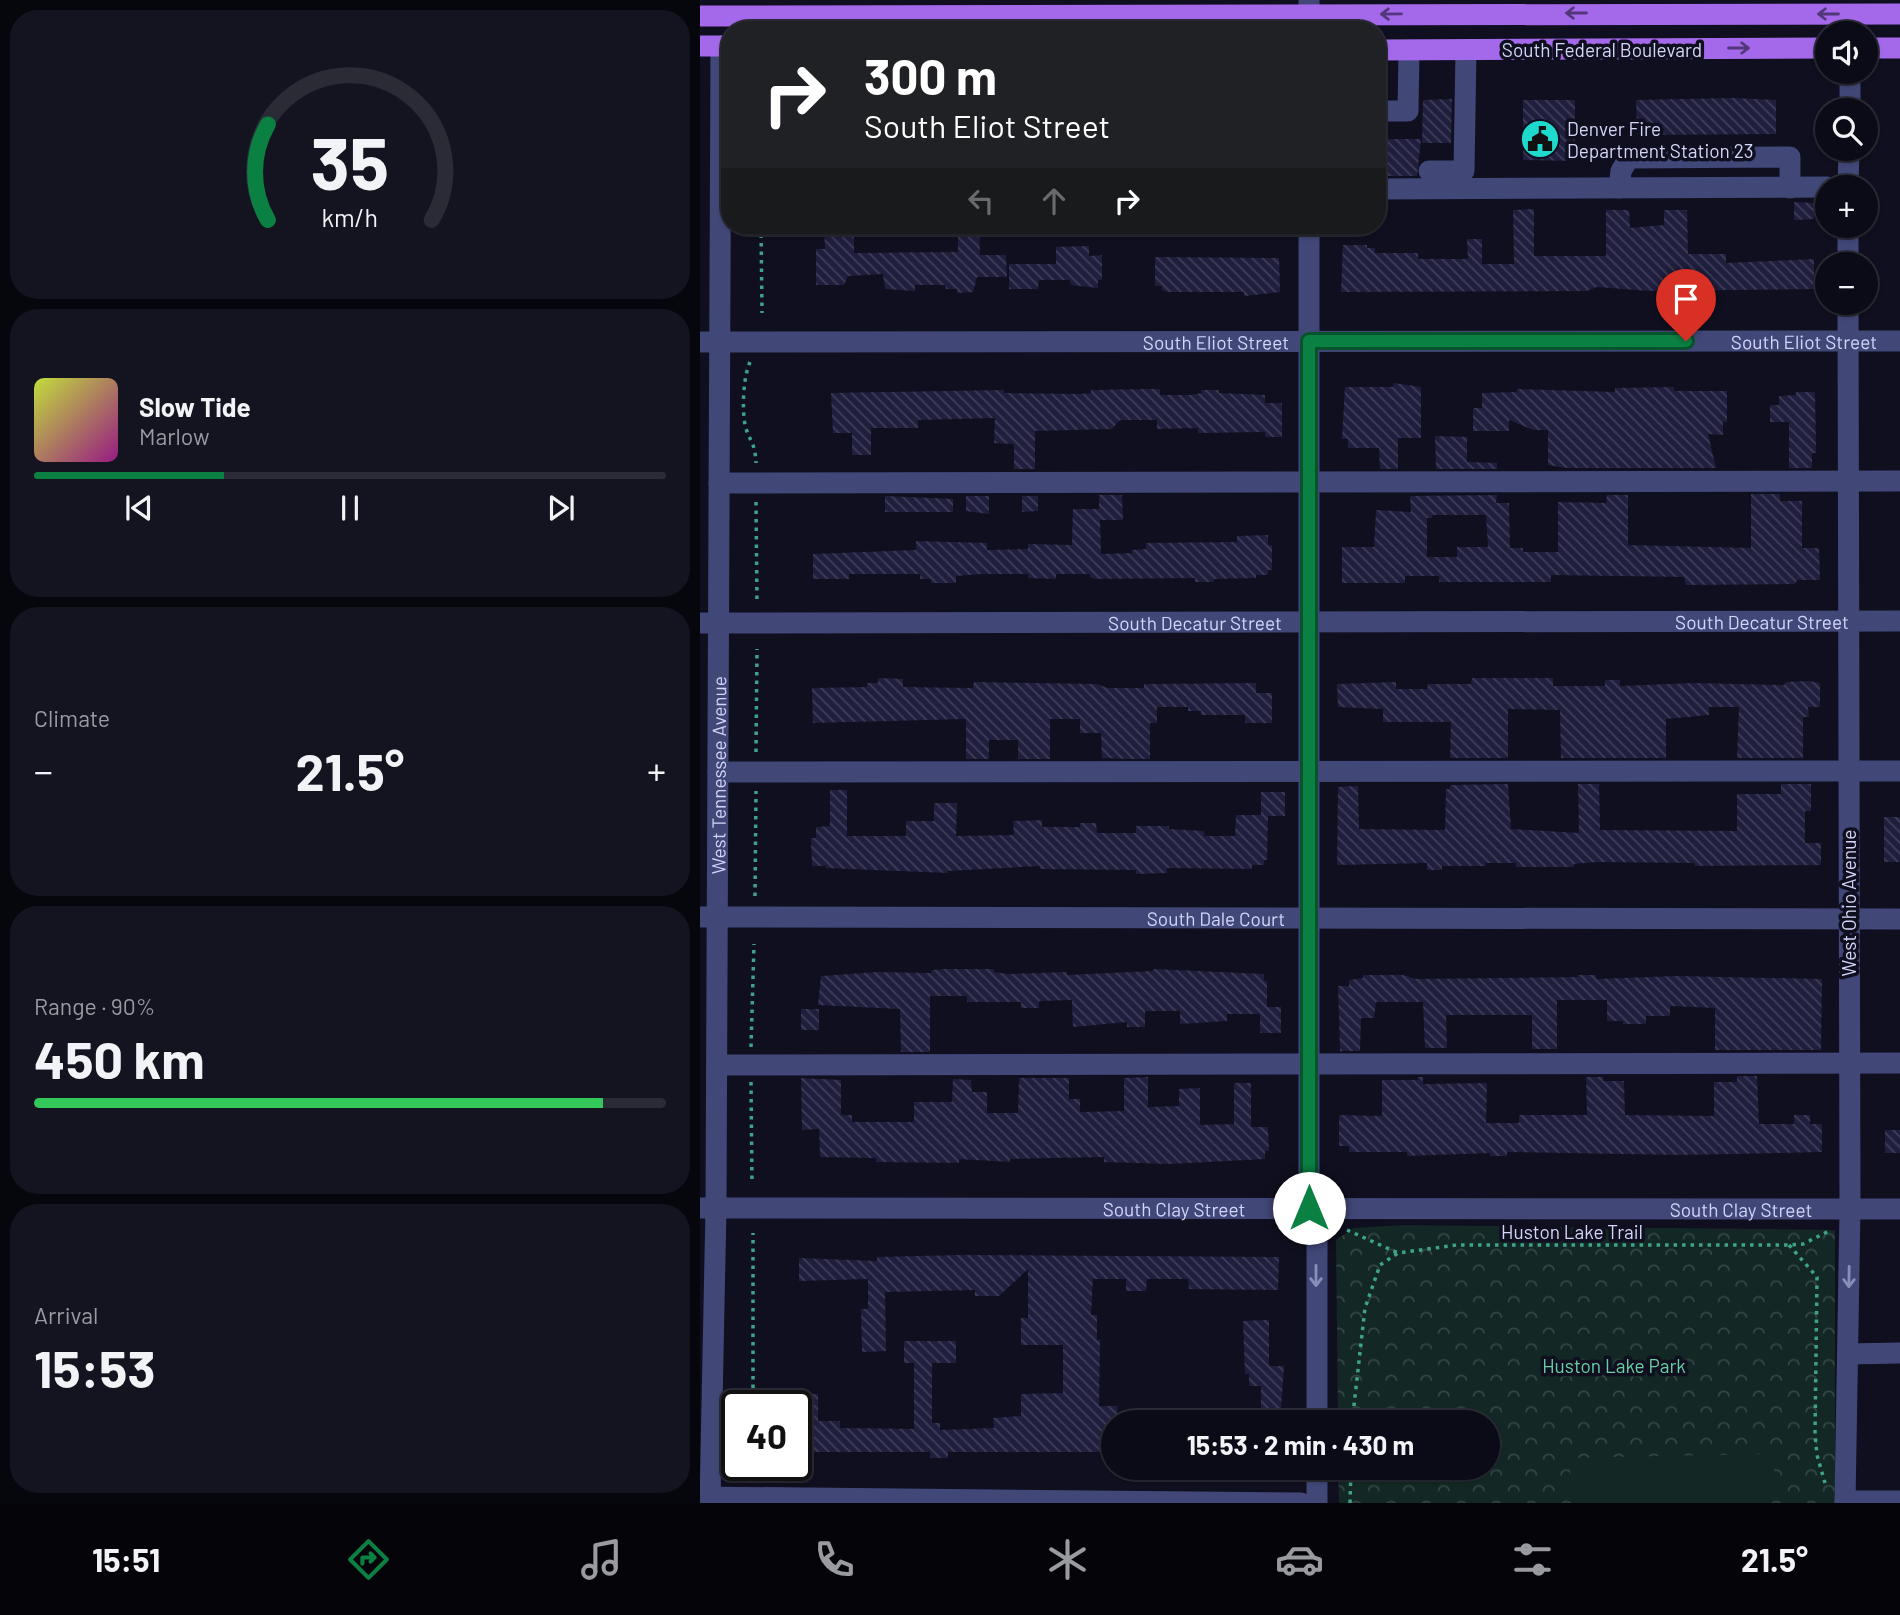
<!DOCTYPE html>
<html lang="en">
<head>
<meta charset="utf-8">
<style>
  body { margin:0; font-family:Barlow,sans-serif; background:#141420; color:#f1f3f6; height:100vh; display:flex; flex-direction:column; font-size:26px; white-space:nowrap }
  * { box-sizing:border-box; margin:0 }
  p { font-size:23px; color:#9a9ba1 }
  .icon { flex:none; width:38px; height:38px; fill:none; stroke:currentColor; stroke-width:2; stroke-linecap:round; stroke-linejoin:round }
  .map { position:relative; flex:1; overflow:hidden }
  .side { display:flex; flex-direction:column; gap:10px; padding:10px; background:#06060d; width:700px }
  .side>* { flex:none }
  .top-card { position:absolute; left:21px; top:21px; width:665px; height:214px; border-radius:28px; box-shadow:0 2px 5px #0004,0 0 0 2px #2b2b36; background:#202124; color:#fff; overflow:hidden }
  .buttons { position:absolute; left:1115px; top:21px; display:grid; gap:14px }
  .buttons a { display:grid; place-items:center; width:63px; height:63px; border-radius:50%; background:#0b0b17; box-shadow:0 2px 5px #0004,0 0 0 2px #2b2b36; font-size:35px }
  .speed { position:absolute; left:21px; top:1390px; display:flex; gap:14px; font-size:35px; font-weight:700; text-align:center }
  .speed>* { display:grid; place-content:center; width:91px; height:91px; border-radius:50%; background:#0b0b17; box-shadow:0 2px 5px #0004,0 0 0 2px #2b2b36; line-height:1 }
  .speed .limit { border:4px solid #111; border-radius:10px; background:#fff; color:#111 }
  .pin { position:absolute; display:grid; place-items:center; width:60px; height:60px; color:#fff; margin:-72px -30px; border-radius:50% 50% 50% 0; rotate:-45deg; box-shadow:0 0 7px #0007 }
  .pin .icon { rotate:45deg }
  .me { position:absolute; width:77px; margin:-38px; rotate:0deg; stroke-linejoin:round; filter:drop-shadow(0 0 5px #0008) }
  .turn { display:flex; align-items:center; gap:24px; height:147px; padding:0 28px; font-size:32px }
  .turn .icon { width:91px; height:91px; stroke-width:2.5 }
  .turn b { display:block; font-size:49px; line-height:60px }
  .lanes { display:flex; align-items:center; height:66px; padding:0 28px; background:#0003; justify-content:center; gap:35px; direction:ltr }
  .lanes .off { opacity:.35 }
  .big { font-size:52px; font-weight:700; line-height:1.1 }
  .side .card { flex:1; display:flex; flex-direction:column; justify-content:center; gap:10px; min-width:0; padding:0 24px; border-radius:28px; background:#141420 }
  .side .dial { align-items:center; gap:0 }
  .dial svg { height:182px; overflow:visible; fill:none; stroke:#2b2b36; stroke-width:7; stroke-linecap:round; text-anchor:middle }
  .dial text { fill:#f1f3f6; stroke:none }
  .song { display:flex; align-items:center; gap:21px }
  .cover { width:84px; height:84px; border-radius:10px; background:linear-gradient(135deg,hsl(70 70% 55%),hsl(310 70% 35%)) }
  .played { height:7px; border-radius:4px; background:linear-gradient(90deg,#0b8043 30%,#2b2b36 30%) }
  .keys { display:flex; justify-content:space-around; direction:ltr }
  .heat { display:flex; justify-content:space-between; align-items:center; font-size:38px; direction:ltr }
  .charge { height:10px; border-radius:5px; background:linear-gradient(90deg,#34c759 90%,#2b2b36 0) }
  .trip { position:absolute; left:401px; top:1410px; width:399px; height:70px; border-radius:35px; background:#0b0b17; box-shadow:0 2px 5px #0004,0 0 0 2px #2b2b36; font-weight:700; line-height:70px; text-align:center }
  .menu { display:flex; height:112px; justify-content:space-around; align-items:center; background:#040409; color:#9a9ba1 }
  .menu .icon { width:49px; height:49px }
  .menu .active { color:#0b8043 }
  .menu b { font-size:32px; color:#f1f3f6 }
  main { display:flex; flex:1; min-height:0 }
  .map>svg:first-child { display:block }
  .park { fill:url(#park-crowns) }
  .garden { fill:#132824 }
  .building { fill:url(#building-back-hatch); fill-rule:evenodd }
  .lines { fill:none; stroke-linecap:round; stroke-linejoin:round }
  .path { stroke:#3ea38b; stroke-width:3.5; stroke-dasharray:3.5 5; stroke-linecap:butt }
  .minor { stroke:#414878; stroke-width:21 }
  .major { stroke:#a469ea; stroke-width:21 }
  .oneway { stroke:#52377a }
  .oneway2 { stroke:#8a8eb8 }
  .route-casing { stroke:#07532c; stroke-width:18 }
  .route { stroke:#0b8043; stroke-width:12 }
  .labels { text-anchor:middle; dominant-baseline:central; stroke-width:7; stroke-linejoin:round; paint-order:stroke }
  .street-label { font-size:19px; fill:#d3d5f9; stroke:#0f0f1f }
  .poi-label { font-size:19px; fill:#d3d5f9; stroke:#0f0f1f; text-anchor:start }
  .park-label { font-size:19px; fill:#69cfa4; stroke:#0f0f1f }
</style>
</head>
<body>
<main>
<section class="side">
<div class="card dial"><svg viewBox="0 0 100 80">
<path d="M14 69A42 42 0 1 1 86 69"/>
<path d="M14 69A42 42 0 0 1 14 27" stroke="#0b8043"/>
<text x="50" y="56" font-size="32" font-weight="700">35</text>
<text x="50" y="72" font-size="11">km/h</text>
</svg></div>
<div class="card">
<div class="song"><i class="cover"></i><div><b>Slow Tide</b><p>Marlow</p></div></div>
<div class="played"></div>
<div class="keys"><svg class="icon" aria-label="previous" viewBox="0 0 24 24"><path d="M18 5L8 12l10 7zM5 5v14"/></svg><svg class="icon" aria-label="pause" viewBox="0 0 24 24"><path d="M8 5v14M16 5v14"/></svg><svg class="icon" aria-label="next" viewBox="0 0 24 24"><path d="M6 5l10 7-10 7zM19 5v14"/></svg></div>
</div>
<div class="card"><p>Climate</p>
<div class="heat"><a>−</a><b class="big">21.5°</b><a>+</a></div>
</div>
<div class="card"><p>Range · 90%</p><b class="big">450 km</b><div class="charge"></div></div>
<div class="card"><p>Arrival</p><b class="big">15:53</b></div>
</section>
<div class="map">
<svg width="1200" height="1503" viewBox="0 0 1200 1503">
  <defs>
    <pattern id="park-crowns" width="20" height="18" patternUnits="userSpaceOnUse" patternTransform="scale(1.75)"><rect width="20" height="18" fill="#132824"/><path d="M2 6a3 3 0 1 1 6 0M12 15a3 3 0 1 1 6 0" fill="none" stroke="#344645"/></pattern>
    <pattern id="building-back-hatch" width="6" height="6" patternUnits="userSpaceOnUse" patternTransform="scale(1.75)"><rect width="6" height="6" fill="#1f1e3d"/><path d="M-1 5l2 2M0 0l6 6M5-1l2 2" fill="none" stroke="#3f3e5a"/></pattern>
  </defs>
  <rect width="100%" height="100%" fill="#0f0f1f"/>
  <polygon class="park" points="703,1225 1135,1230 1135,1503 639,1503 638,1468 788,1468 788,1423 638,1423 636,1240 654,1228"/>
  <polygon class="garden" points="1064,1454 1077,1475 1068,1503 871,1503 870,1458"/>
  <g class="building">
    <polygon points="1034,98 1076,100 1076,134 937,135 936,100"/>
    <polygon points="752,99 751,143 722,143 723,100"/>
    <polygon points="823,100 875,100 875,161 823,160"/>
    <polygon points="677,139 721,139 717,176 677,176"/>
    <polygon points="1094,202 1114,203 1114,219 1094,220"/>
    <polygon points="834,209 834,256 906,256 906,210 929,210 930,228 964,225 964,210 987,210 988,254 1026,254 1026,263 1114,259 1114,289 949,291 897,287 887,291 641,292 643,245 667,245 667,248 675,248 675,253 718,253 718,259 768,259 767,239 782,239 782,264 814,264 813,210"/>
    <polygon points="124,226 154,226 154,253 258,252 258,226 279,226 280,255 306,255 307,277 277,277 273,292 257,293 257,289 246,289 245,285 215,285 215,291 185,289 183,274 148,276 144,285 116,285 116,249 125,249"/>
    <polygon points="389,246 389,256 402,255 402,280 398,280 398,288 371,285 370,280 339,280 338,289 309,289 309,264 356,264 356,247"/>
    <polygon points="455,257 579,258 580,292 544,296 544,292 468,292 462,290 462,286 455,286"/>
    <polygon points="693,383 721,387 721,438 698,438 698,469 680,469 679,448 648,448 648,439 642,439 645,387 693,387"/>
    <polygon points="974,387 974,391 1027,391 1027,422 1023,422 1023,435 1008,434 1016,468 867,468 848,465 848,430 833,430 809,420 809,431 773,431 773,408 782,408 782,393 817,392 817,389 915,392 915,388"/>
    <polygon points="446,389 460,389 460,395 491,395 502,393 501,390 519,390 519,393 565,395 565,403 582,403 582,437 565,437 565,432 498,433 498,428 457,429 457,420 420,420 412,429 335,431 335,469 314,469 314,444 294,443 295,418 218,420 218,428 171,428 171,455 152,455 152,433 133,433 131,393 304,390 304,393 380,394 391,393 391,390"/>
    <polygon points="1096,392 1115,392 1116,453 1112,453 1112,468 1089,468 1089,422 1070,422 1070,405 1079,405 1079,396 1096,395"/>
    <polygon points="735,436 767,437 767,462 797,463 797,469 736,469"/>
    <path d="M1051,494H1080V501H1102V548H1119L1120,580H1097L1095,584L986,585L984,577L851,575V582H739V576H705V583H642V547H674L676,510L711,512L710,496L797,495L796,503H809L810,548H823V552H858V502L906,503L907,495H928V545L1051,548ZM732,515H786L788,547H757V557H727V518H732Z"/>
    <polygon points="399,495 422,495 423,520 400,520 401,554 432,553 432,550 446,549 446,543 537,542 537,536 568,535 568,545 572,545 572,570 568,570 568,575 556,575 556,578 514,579 514,582 495,582 495,578 395,579 390,577 390,574 356,574 356,579 328,578 328,574 283,574 256,576 256,583 231,583 231,579 220,579 220,574 149,574 149,579 113,579 113,554 216,550 216,541 287,543 287,550 328,549 328,544 372,545 373,509 399,509"/>
    <polygon points="185,496 253,499 253,512 185,512"/>
    <polygon points="266,496 289,496 289,514 266,511"/>
    <polygon points="322,496 338,496 338,511 322,512"/>
    <polygon points="178,678 203,679 203,687 273,688 274,682 396,684 408,688 444,688 444,684 556,683 556,693 572,693 572,723 545,723 545,715 501,715 501,711 488,711 488,707 457,707 457,723 450,723 450,759 427,759 402,758 401,733 380,733 380,719 350,719 350,759 318,759 318,740 289,740 289,759 266,759 266,719 113,723 112,688 167,687 167,683 178,683"/>
    <polygon points="772,678 853,678 853,686 905,686 905,680 920,680 920,686 995,683 1084,685 1086,682 1108,681 1120,683 1120,707 1108,707 1109,717 1103,717 1103,758 1037,758 1039,707 1009,707 1009,715 966,719 966,758 861,758 860,710 808,709 808,758 750,758 751,722 683,722 683,709 638,707 637,684 696,682 696,689 727,689 728,684 771,684"/>
    <polygon points="808,784 811,829 879,833 878,784 899,784 900,830 1037,831 1037,794 1081,794 1081,784 1111,784 1111,811 1105,811 1105,843 1121,843 1121,865 995,866 994,863 898,862 874,864 874,867 816,867 816,863 785,863 786,866 742,866 742,870 727,870 727,863 637,865 638,787 658,786 659,829 745,830 746,789 750,789 750,785"/>
    <polygon points="130,790 147,790 147,836 206,836 206,821 234,821 234,803 257,803 256,836 314,835 313,821 342,820 342,827 380,827 380,823 396,823 397,833 436,833 436,826 469,826 469,829 504,831 504,836 535,836 536,815 561,815 561,792 585,792 585,816 568,816 567,860 564,860 564,865 552,865 552,869 467,868 467,873 436,874 436,870 340,869 340,866 248,871 248,873 126,868 126,866 112,866 111,838 116,838 116,827 130,826"/>
    <rect x="1184" y="817" width="16" height="45"/>
    <polygon points="243,969 294,969 294,972 308,974 367,972 367,975 453,971 453,969 564,974 564,981 567,981 567,1007 581,1007 581,1033 560,1033 560,1014 527,1014 527,1021 480,1024 480,1011 445,1011 445,1027 427,1027 427,1022 373,1027 372,1000 339,1001 339,1008 321,1008 321,1002 267,1002 267,996 230,996 230,1052 201,1052 200,1009 118,1005 121,976 177,972 231,973 232,970"/>
    <polygon points="663,975 703,975 716,979 878,977 878,975 896,975 896,979 975,976 1122,979 1121,1050 1015,1050 1015,1008 970,1006 970,1016 946,1016 946,1024 923,1024 923,1021 907,1021 907,1000 857,1000 857,1049 832,1049 832,1015 746,1015 747,1048 725,1048 723,1002 676,1002 674,1018 661,1018 660,1051 640,1051 638,986 649,986 649,980 663,978"/>
    <rect x="101" y="1009" width="18" height="21"/>
    <polygon points="1037,1076 1057,1076 1059,1124 1094,1124 1094,1115 1110,1115 1110,1124 1122,1124 1122,1152 980,1155 807,1152 807,1156 790,1156 790,1153 707,1156 707,1152 649,1152 649,1146 639,1146 639,1115 682,1116 682,1080 719,1080 717,1077 723,1077 723,1084 787,1083 786,1123 819,1123 819,1115 887,1115 886,1077 903,1077 903,1081 924,1081 925,1115 1014,1116 1014,1082 1037,1082"/>
    <polygon points="448,1077 448,1107 479,1106 479,1089 500,1088 500,1125 534,1124 534,1083 551,1083 551,1127 568,1127 569,1151 565,1151 565,1159 470,1164 404,1162 404,1157 310,1159 310,1162 259,1159 259,1163 176,1162 176,1158 120,1157 119,1129 102,1130 101,1078 141,1080 141,1115 152,1115 152,1122 214,1122 214,1102 252,1102 253,1079 271,1080 272,1092 287,1092 287,1113 318,1113 319,1078 369,1078 369,1099 380,1099 380,1112 424,1111 424,1078"/>
    <rect x="1185" y="1130" width="15" height="23"/>
    <polygon points="259,1255 579,1257 578,1290 489,1289 488,1279 447,1279 446,1291 426,1291 426,1279 393,1279 391,1315 397,1315 397,1340 400,1340 399,1406 417,1406 418,1423 413,1423 413,1452 248,1452 248,1458 230,1458 230,1452 111,1452 111,1422 103,1422 103,1394 118,1394 118,1421 140,1421 140,1428 214,1429 214,1363 204,1363 204,1341 256,1341 256,1363 232,1363 232,1423 240,1423 240,1430 294,1428 293,1418 321,1416 321,1394 363,1393 363,1345 321,1345 321,1318 328,1318 328,1269 299,1296 275,1296 275,1290 185,1292 186,1351 162,1352 161,1309 168,1309 168,1279 99,1281 99,1258 177,1261 177,1257"/>
    <polygon points="569,1320 569,1366 584,1366 580,1423 561,1423 561,1386 549,1386 549,1374 545,1374 543,1321"/>
  </g>
  <g class="lines">
    <g class="path">
      <polyline points="61,226 62,313"/>
      <path d="M50,362C43,378 42,408 45,425C49,441 55,441 56,463"/>
      <polyline points="56,502 57,603"/>
      <polyline points="56,752 57,649"/>
      <polyline points="55,896 56,791"/>
      <polyline points="51,1047 54,944"/>
      <polyline points="51,1082 52,1183"/>
      <polyline points="647,1230 698,1253"/>
      <polyline points="1089,1245 1117,1277 1115,1434 1117,1455 1125,1483"/>
      <polyline points="53,1405 53,1233"/>
      <polyline points="652,1423 665,1308 680,1265 698,1253 757,1245 1089,1245 1103,1244 1129,1231"/>
      <polyline points="53,1474 53,1465"/>
      <polyline points="650,1503 651,1468"/>
    </g>
    <g class="minor">
      <polyline points="609,30 609,0"/>
      <polyline points="1150,110 1150,72"/>
      <polyline points="677,111 708,111 709,50"/>
      <polyline points="729,171 764,171 766,50"/>
      <polyline points="1148,187 1149,149"/>
      <polyline points="919,188 921,171 929,158 1090,157 1090,188"/>
      <polyline points="677,189 1127,187"/>
      <polyline points="609,226 609,1208"/>
      <polyline points="1148,264 1148,226"/>
      <path id="s1" d="M0,342L1200,341"/>
      <polyline points="19,483 1200,481"/>
      <path id="s2" d="M0,623L1200,621"/>
      <polyline points="18,772 1200,771"/>
      <path id="s3" d="M0,917L1200,919"/>
      <polyline points="17,1065 1200,1063"/>
      <path id="s4" d="M0,1208L1200,1209"/>
      <polyline points="617,1208 617,1423"/>
      <polyline points="1148,1354 1200,1353"/>
      <polyline points="0,1497 601,1503"/>
      <polyline points="1145,1501 1200,1501"/>
      <path id="s5" d="M10,1503L16,1208L21,46"/>
      <polyline points="617,1503 617,1468"/>
      <polyline points="1145,1503 1150,1209 1148,303"/>
    </g>
    <g class="major">
      <polyline points="0,16 1200,14"/>
      <polyline points="0,46 30,46"/>
      <polyline points="1166,48 1200,48"/>
      <polyline points="677,50 1127,48"/>
    </g>
  </g>
  <defs><path id="oneway-shaft" d="M-6 0H5M1.5-3L5.5 0L1.5 3" fill="none" stroke-width="1.6" stroke-linecap="round" stroke-linejoin="round" transform="scale(1.75)"/></defs>
  <g class="oneway">
    <use href="#oneway-shaft" transform="translate(876 13) rotate(-180)"/>
    <use href="#oneway-shaft" transform="translate(691 14) rotate(179)"/>
    <use href="#oneway-shaft" transform="translate(1128 14) rotate(-180)"/>
    <use href="#oneway-shaft" transform="translate(1039 48)"/>
  </g>
  <g class="oneway2">
    <use href="#oneway-shaft" transform="translate(616 1276) rotate(90)"/>
    <use href="#oneway-shaft" transform="translate(1149 1277) rotate(91)"/>
  </g>
  <g class="lines">
    <g class="route-casing">
      <polyline id="route" points="609,1208 609,341 986,341"/>
    </g>
    <use href="#route" class="route"/>
  </g>
  <defs>
    <g id="civic-disc" transform="scale(2.0125)"><circle r="9.5" fill="#1edacd" stroke="#0f0f1f"/><path d="M-.6-6.5H3V-4.5H.6V-3L4-1V1h2V6H-6V1h2V-1L-.6-3ZM-1.2 2.5V6h2.4V2.5Z" fill="#111"/></g>
  </defs>
  <g fill-rule="evenodd">
    <use href="#civic-disc" x="840" y="139"/>
  </g>
  <g class="labels">
    <g class="street-label">
      <text x="902" y="49">South Federal Boulevard</text>
      <text stroke="none"><textPath href="#s1" startOffset="1104">South Eliot Street</textPath></text>
      <text stroke="none"><textPath href="#s1" startOffset="516">South Eliot Street</textPath></text>
      <text stroke="none"><textPath href="#s2" startOffset="1062">South Decatur Street</textPath></text>
      <text stroke="none"><textPath href="#s2" startOffset="495">South Decatur Street</textPath></text>
      <text stroke="none"><textPath href="#s5" startOffset="728">West Tennessee Avenue</textPath></text>
      <text transform="translate(1148 903) rotate(-90)">West Ohio Avenue</text>
      <text stroke="none"><textPath href="#s3" startOffset="516">South Dale Court</textPath></text>
      <text stroke="none"><textPath href="#s4" startOffset="474">South Clay Street</textPath></text>
      <text stroke="none"><textPath href="#s4" startOffset="1041">South Clay Street</textPath></text>
      <text x="872" y="1231">Huston Lake Trail</text>
    </g>
    <g class="poi-label">
      <text x="867" y="128">Denver Fire<tspan x="867" dy="22">Department Station 23</tspan></text>
    </g>
    <g class="park-label">
      <text x="914" y="1365">Huston Lake Park</text>
    </g>
  </g>
</svg>
<div class="buttons">
<a><svg class="icon" aria-label="sound" viewBox="0 0 24 24"><path d="M4 9h4l5-4v14l-5-4H4zM17 9q2 3 0 6"/></svg></a>
<a><svg class="icon" aria-label="search" viewBox="0 0 24 24"><circle cx="10" cy="10" r="6"/><path d="M15 15l6 6"/></svg></a>
<a>+</a>
<a>−</a>
</div>
<div class="speed"><div class="limit">40</div></div>
<div class="pin" style="left:986px;top:341px;background:#d93025"><svg class="icon" aria-label="arrive" viewBox="0 0 24 24"><path d="M6 21V4h12l-3 4 3 4H6"/></svg></div>
<svg class="me" style="left:609px;top:1208px" viewBox="-20 -20 40 40"><circle r="19" fill="#fff"/><path d="M0-13L10 11 0 6-10 11z" fill="#0b8043"/></svg>
<div class="trip">15:53 · 2 min · 430 m</div>
<div class="top-card">
<div class="turn"><svg class="icon" aria-label="right" viewBox="0 0 24 24"><path d="M7 20v-9h11M14 6l5 5-5 5"/></svg><div><b>300 m</b>South Eliot Street</div></div>
<div class="lanes"><svg class="icon off" aria-label="left" viewBox="0 0 24 24"><path d="M17 20v-9H6M10 6l-5 5 5 5"/></svg><svg class="icon off" aria-label="ahead" viewBox="0 0 24 24"><path d="M12 20V5M6 11l6-6 6 6"/></svg><svg class="icon" aria-label="right" viewBox="0 0 24 24"><path d="M7 20v-9h11M14 6l5 5-5 5"/></svg></div>
</div>
</div>
</main>
<nav class="menu">
<b>15:51</b>
<svg class="icon active" aria-label="directions" viewBox="0 0 24 24"><path d="M12 3l9 9-9 9-9-9zM9 14v-3h6M13 9l2 2-2 2"/></svg>
<svg class="icon" aria-label="music" viewBox="0 0 24 24"><path d="M9 18V5l10-2v13"/><circle cx="6" cy="18" r="3"/><circle cx="16" cy="16" r="3"/></svg>
<svg class="icon" aria-label="phone" viewBox="0 0 24 24"><path d="M5 4h4l2 5-3 2q2 4 5 5l2-3 5 2v4C11 20 4 13 5 4z"/></svg>
<svg class="icon" aria-label="climate" viewBox="0 0 24 24"><path d="M12 3v18M4 7l16 10M4 17L20 7"/></svg>
<svg class="icon" aria-label="car" viewBox="0 0 24 24"><path d="M5 17H2v-5l4-1 3-4h7l3 4 3 1v5h-3M9 17h6M6 11h13"/><circle cx="7" cy="17" r="2"/><circle cx="17" cy="17" r="2"/></svg>
<svg class="icon" aria-label="filters" viewBox="0 0 24 24"><path d="M4 7h16M4 17h16"/><circle cx="9" cy="7" r="2"/><circle cx="15" cy="17" r="2"/></svg>
<b>21.5°</b>
</nav>
</body>
</html>
